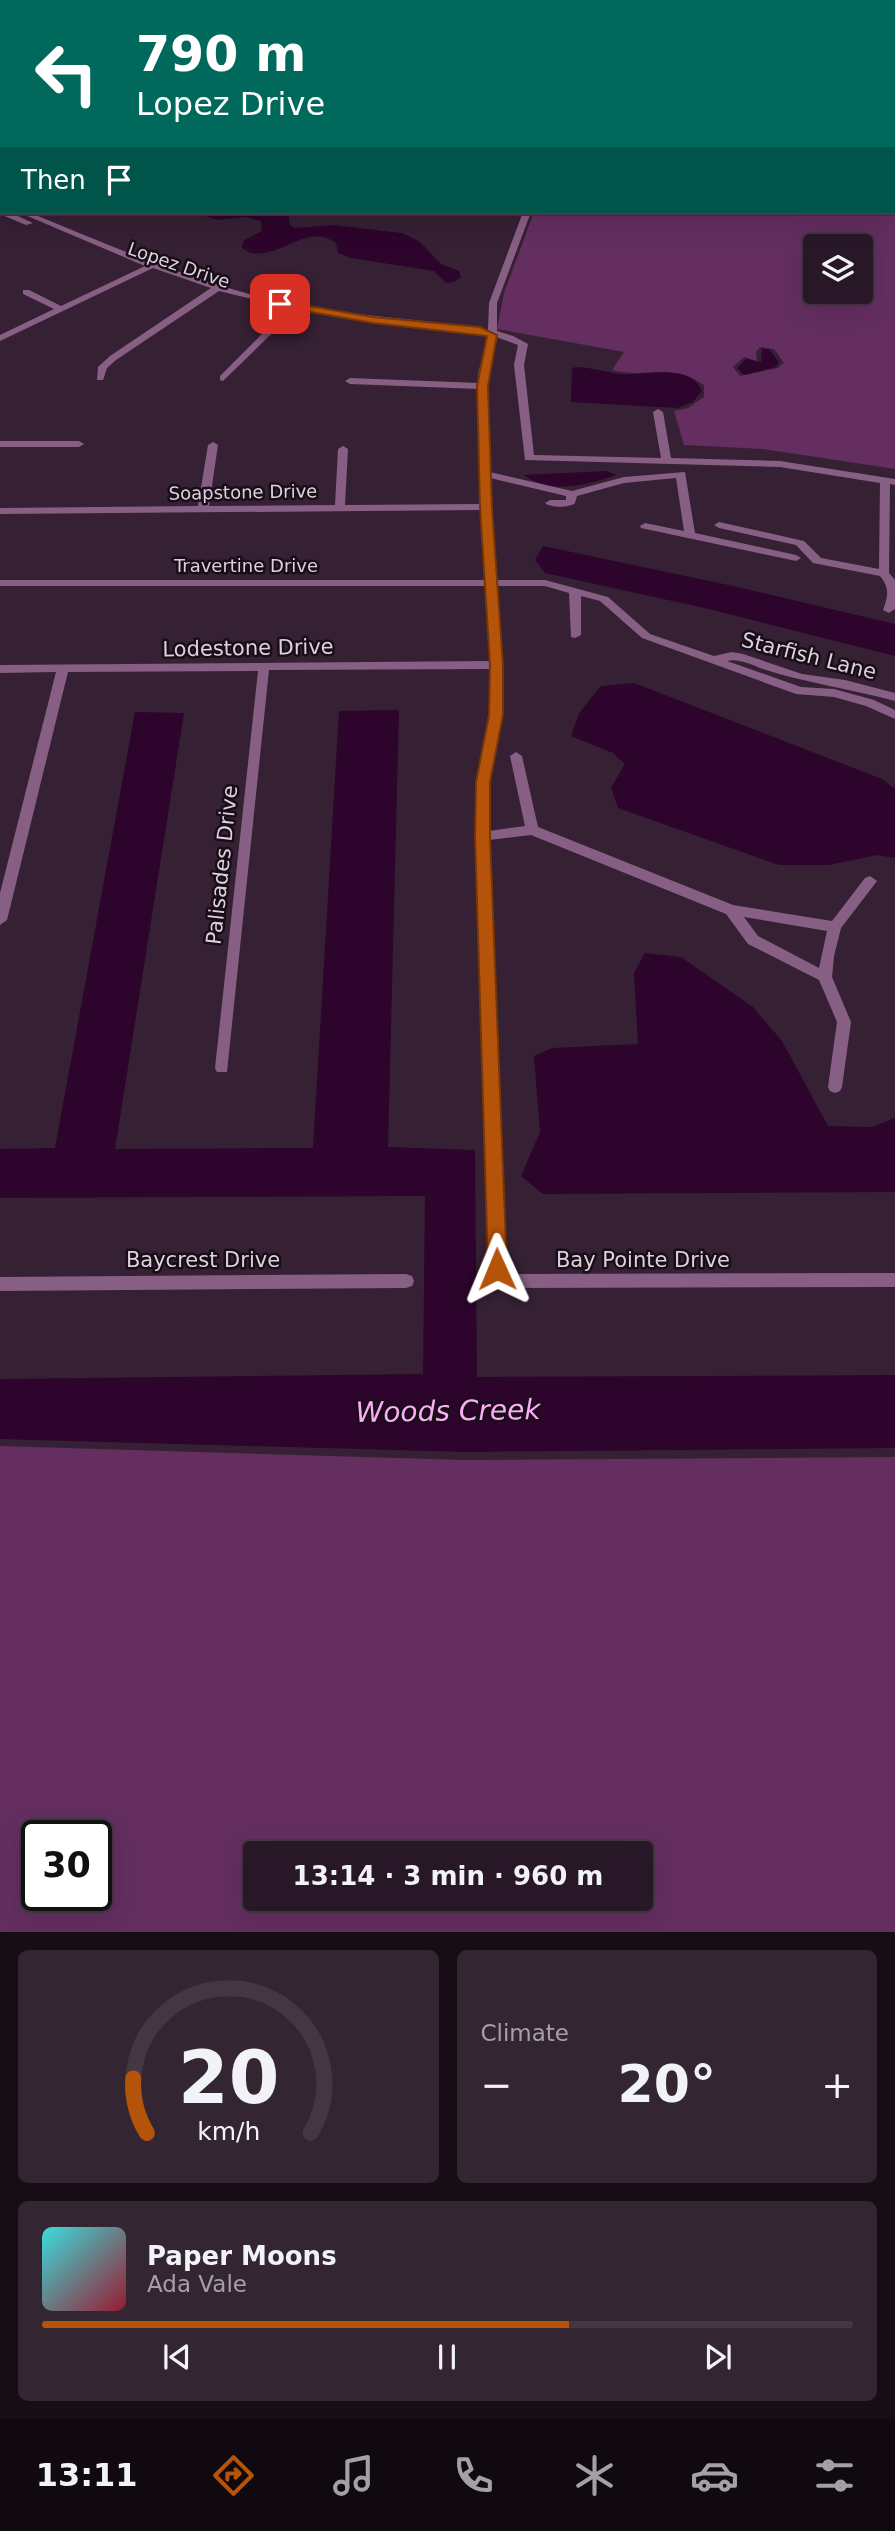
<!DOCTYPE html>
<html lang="en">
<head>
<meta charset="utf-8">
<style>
  body { margin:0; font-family:"DejaVu Sans",sans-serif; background:#342533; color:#f1f3f6; height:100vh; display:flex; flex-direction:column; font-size:26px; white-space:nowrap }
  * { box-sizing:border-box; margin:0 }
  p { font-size:23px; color:#a5a0a7 }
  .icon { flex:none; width:38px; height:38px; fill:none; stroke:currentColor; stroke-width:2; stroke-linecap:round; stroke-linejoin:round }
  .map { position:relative; height:1932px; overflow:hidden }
  .panel { display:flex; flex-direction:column; gap:18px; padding:18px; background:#160d15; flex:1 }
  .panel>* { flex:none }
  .guide { position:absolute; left:0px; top:0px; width:896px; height:214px; box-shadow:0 7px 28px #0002,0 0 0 2px #443744; background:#00695c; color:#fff; overflow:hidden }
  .controls { position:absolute; left:803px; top:234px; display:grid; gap:14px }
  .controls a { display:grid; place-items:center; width:70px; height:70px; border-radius:7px; background:#281827; box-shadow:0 7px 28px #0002,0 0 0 2px #443744; font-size:35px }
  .speed { position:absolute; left:21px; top:1820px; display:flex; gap:14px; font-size:35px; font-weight:700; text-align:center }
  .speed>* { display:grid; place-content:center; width:91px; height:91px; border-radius:50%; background:#281827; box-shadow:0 7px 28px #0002,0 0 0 2px #443744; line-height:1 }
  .speed .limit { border:4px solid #111; border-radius:10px; background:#fff; color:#111 }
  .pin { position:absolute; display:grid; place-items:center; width:60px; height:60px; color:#fff; margin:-30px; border-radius:14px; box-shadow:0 4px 10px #0006 }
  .me { position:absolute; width:77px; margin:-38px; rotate:359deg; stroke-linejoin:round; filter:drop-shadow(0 0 5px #0008) }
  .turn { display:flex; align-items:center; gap:24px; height:147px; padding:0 21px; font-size:32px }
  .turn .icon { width:91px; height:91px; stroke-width:2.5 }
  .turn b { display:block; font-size:49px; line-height:60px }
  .then { display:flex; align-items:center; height:66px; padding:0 21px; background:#0003; gap:14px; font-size:26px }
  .big { font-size:52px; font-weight:800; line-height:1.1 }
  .panel .widget { flex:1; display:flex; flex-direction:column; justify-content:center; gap:10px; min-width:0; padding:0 24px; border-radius:10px; background:#342533 }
  .panel .dial { align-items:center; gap:0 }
  .dial svg { height:182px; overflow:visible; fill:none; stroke:#443744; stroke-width:7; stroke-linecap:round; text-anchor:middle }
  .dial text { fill:#f1f3f6; stroke:none }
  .song { display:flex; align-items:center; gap:21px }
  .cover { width:84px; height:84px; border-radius:10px; background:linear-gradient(135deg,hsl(180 70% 55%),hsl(350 70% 35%)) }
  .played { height:7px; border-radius:4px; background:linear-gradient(90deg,#b45309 65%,#443744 65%) }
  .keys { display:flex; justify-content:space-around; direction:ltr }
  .heat { display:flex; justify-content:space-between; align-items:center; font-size:38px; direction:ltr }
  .panel .tiles { flex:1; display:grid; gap:18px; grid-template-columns:1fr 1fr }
  .widget:last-child { grid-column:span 2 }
  .trip { position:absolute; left:243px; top:1841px; width:410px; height:70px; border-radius:7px; background:#281827; box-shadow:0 7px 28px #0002,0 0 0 2px #443744; font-weight:800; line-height:70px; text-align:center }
  .menu { display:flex; height:112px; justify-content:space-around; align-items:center; background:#100a10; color:#a5a0a7 }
  .menu .icon { width:49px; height:49px }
  .menu .active { color:#b45309 }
  .menu b { font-size:32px; color:#f1f3f6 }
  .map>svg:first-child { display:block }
  .green { fill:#642e61; fill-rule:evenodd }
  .water { fill:#2d042b }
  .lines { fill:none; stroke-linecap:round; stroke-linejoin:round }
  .minor { fill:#885f84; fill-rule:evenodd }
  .tertiary { fill:#885f84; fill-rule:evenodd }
  .secondary { fill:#bd7cb8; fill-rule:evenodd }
  .route { fill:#b45309; stroke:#753606; stroke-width:2 }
  .labels { text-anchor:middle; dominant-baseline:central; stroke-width:5; stroke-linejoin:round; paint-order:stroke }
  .far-street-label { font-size:18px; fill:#dfd0dd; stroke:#180e17 }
  .street-label { font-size:21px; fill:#dfd0dd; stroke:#180e17 }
  .near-water-label { font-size:28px; font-style:italic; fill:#ffabf8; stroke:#180e17 }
</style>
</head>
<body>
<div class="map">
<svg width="895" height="1933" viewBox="0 0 895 1933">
  <rect width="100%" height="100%" fill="#362034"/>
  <g class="green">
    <path d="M538,0H895V469L763,449L684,445L674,411L688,408L704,397V385C671,362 646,379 612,370L624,352L497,329L504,293L534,212H894V2ZM816,247H861V292H816ZM760,347L774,349L784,363L778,368L740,376L733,367L744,357L757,361L756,352Z"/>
    <path d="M0,1446L464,1460L895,1457V1932H0ZM37,1836H96V1895H37ZM640,1853V1899H256V1853Z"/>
  </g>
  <g class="water">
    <path d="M194,212H288L290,225L295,228L333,225L402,233L419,241L441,264L459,271L461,277L454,282L446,283L434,271L351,258L338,253L336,243C307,222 281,259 250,253L242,248L243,241L262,231L261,221L245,217L217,220Z"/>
    <polygon points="762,348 770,350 779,362 776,367 744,375 737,368 746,359 761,362"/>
    <path d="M575,367C590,367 605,372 619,374C642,377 690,361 702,391L693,402L677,408L571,402L572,369Z"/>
    <path d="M607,471L616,475C587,485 550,495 524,475Z"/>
    <polygon points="543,546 733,586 895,624 895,656 709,609 545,573 535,560"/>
    <polygon points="634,683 882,779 895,789 895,858 877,855 829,865 779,865 618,808 611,788 625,764 613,753 571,736 579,713 601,686"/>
    <polygon points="399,710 388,1147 475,1150 477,1377 895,1375 895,1448 464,1452 0,1439 0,1379 423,1374 425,1196 0,1198 0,1149 55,1148 135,712 184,713 115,1149 313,1148 339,711"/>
    <polygon points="645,953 681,957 753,1007 782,1041 828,1126 872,1127 895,1118 895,1192 543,1194 521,1176 540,1132 534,1056 552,1048 638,1044 634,973"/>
  </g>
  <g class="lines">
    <g class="minor">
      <rect x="0" y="5" width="2" height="4"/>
      <rect x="0" y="31" width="2" height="4"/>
      <polygon points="0,51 2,51 0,58"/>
      <polygon points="0,145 2,145 0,150"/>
      <rect x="0" y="166" width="2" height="4"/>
      <polygon points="2,210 2,212 9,212 33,223 26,225 0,214"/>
      <path d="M18,212H28C114,247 200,285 291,304C356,317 423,318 488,330L489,303L523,212H531L497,303V331L513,336L528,344L524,365L534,455L661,458L653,412L658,409L663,412L671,458L780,461L895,479V485L890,484L889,573L895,580V609L889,613L883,610C888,596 890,588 880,576L813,563L796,545L719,528L714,525L719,522L804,541L821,558L879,569L880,483L780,467L525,460L514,365L518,345L496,337L488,374L490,472L572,491L624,477L685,472L695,533L796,555L801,558L796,561L641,528L640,526L645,523L684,531L676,478L624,483L577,496L575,503C569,508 551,508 545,503L550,500H566V496L490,478L496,580H545L608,597L650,634L714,656L732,652L743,654L802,674L845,680L895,693V701C851,689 806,683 763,669C752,665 739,658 727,661L801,687L834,689L874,700L895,710V719L866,706L834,697L796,694L642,638L600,601L581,596V635L575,638L571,637L569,593L545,586H497L502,665V715L489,782V831L525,826L510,756L516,752L522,756L538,827L733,905L832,921L865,878L870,876L877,881L841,928L834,956L832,977L851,1022L842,1087L840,1091L835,1093L830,1091L828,1087L837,1022L819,980L748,944L726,914L531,835L489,840L505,1266L513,1274L895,1273V1287L509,1288C500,1285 493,1277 489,1269L476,836L477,782L490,715V669L269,670L227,1072H217L215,1068L258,671L68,672L7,920L0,925V893L56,672L0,673V665L490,661L486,586H0V580H485L481,510L0,514V508L198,506L208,445L213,442L218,445L209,506L335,505L338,449L343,446L348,449L345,505L481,504L479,389L350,384L345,381L350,378L479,383L478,374L488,335L363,321L296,310L223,381L220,380V376L288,308L219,291L116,360L107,368L103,380H97L98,367L110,356L211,288L153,268L0,341V335L54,309L23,294V290H29L61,306L145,266ZM744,917L827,931L819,968L758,936Z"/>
      <polygon points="0,441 79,441 84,444 79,447 0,447"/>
      <polygon points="406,1274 412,1276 414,1281 412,1286 406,1288 0,1291 0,1277"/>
    </g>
    <rect class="tertiary" x="0" y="59" width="2" height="4"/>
    <g class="secondary">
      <polygon points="389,0 388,2 380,2 382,0"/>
      <polygon points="397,0 404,0 395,2"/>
      <rect x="0" y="125" width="2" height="4"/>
    </g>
  </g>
  <polygon class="route" points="280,301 373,317 480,327 497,335 488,386 492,507 503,665 503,715 490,782 490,836 507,1269 504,1275 497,1277 491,1275 488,1269 475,836 476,782 489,715 490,665 480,507 477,386 487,336 373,323 276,306"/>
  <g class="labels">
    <g class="far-street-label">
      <text transform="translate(179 265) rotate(19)">Lopez Drive</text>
      <text transform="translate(243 492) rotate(-1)">Soapstone Drive</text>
      <text x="246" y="565">Travertine Drive</text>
    </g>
    <g class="street-label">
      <text transform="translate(248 648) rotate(-1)">Lodestone Drive</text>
      <text transform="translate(809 656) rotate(14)">Starfish Lane</text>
      <text transform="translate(222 865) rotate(-84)">Palisades Drive</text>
      <text x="203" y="1260">Baycrest Drive</text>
      <text x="643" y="1260">Bay Pointe Drive</text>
    </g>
    <g class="near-water-label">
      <text transform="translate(448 1411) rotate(-1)">Woods Creek</text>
    </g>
  </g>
</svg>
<div class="controls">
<a><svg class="icon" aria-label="layers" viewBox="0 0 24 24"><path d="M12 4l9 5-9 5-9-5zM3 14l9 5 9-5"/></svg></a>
</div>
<div class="speed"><div class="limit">30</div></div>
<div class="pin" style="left:280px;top:304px;background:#d93025"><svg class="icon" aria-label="arrive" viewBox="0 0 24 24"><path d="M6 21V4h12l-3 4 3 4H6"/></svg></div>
<svg class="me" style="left:497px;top:1269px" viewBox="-20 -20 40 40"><path d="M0-17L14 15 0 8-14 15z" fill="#b45309" stroke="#fff" stroke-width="4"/></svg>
<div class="trip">13:14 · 3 min · 960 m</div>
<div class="guide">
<div class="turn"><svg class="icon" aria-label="left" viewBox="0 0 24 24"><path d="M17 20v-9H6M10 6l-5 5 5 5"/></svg><div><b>790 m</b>Lopez Drive</div></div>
<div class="then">Then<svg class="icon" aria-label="arrive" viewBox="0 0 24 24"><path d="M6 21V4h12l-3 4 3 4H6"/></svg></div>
</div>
</div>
<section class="panel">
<div class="tiles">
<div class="widget dial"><svg viewBox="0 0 100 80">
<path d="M14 69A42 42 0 1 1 86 69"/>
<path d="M14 69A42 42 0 0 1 8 45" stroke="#b45309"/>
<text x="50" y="56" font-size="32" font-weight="700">20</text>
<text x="50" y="72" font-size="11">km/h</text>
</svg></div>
<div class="widget"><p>Climate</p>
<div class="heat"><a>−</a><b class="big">20°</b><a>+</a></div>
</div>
<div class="widget">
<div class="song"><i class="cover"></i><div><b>Paper Moons</b><p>Ada Vale</p></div></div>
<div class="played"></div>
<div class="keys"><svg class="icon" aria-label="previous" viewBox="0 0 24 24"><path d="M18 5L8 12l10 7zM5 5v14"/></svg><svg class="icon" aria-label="pause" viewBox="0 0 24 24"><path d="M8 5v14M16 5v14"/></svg><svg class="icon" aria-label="next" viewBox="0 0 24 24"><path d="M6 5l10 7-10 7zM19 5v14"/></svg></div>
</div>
</div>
</section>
<nav class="menu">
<b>13:11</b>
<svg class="icon active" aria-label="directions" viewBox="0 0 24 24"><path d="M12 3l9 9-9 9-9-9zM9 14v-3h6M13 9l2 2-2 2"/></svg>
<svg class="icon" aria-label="music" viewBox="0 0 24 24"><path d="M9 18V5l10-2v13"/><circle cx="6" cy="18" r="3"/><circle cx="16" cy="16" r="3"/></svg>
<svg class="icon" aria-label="phone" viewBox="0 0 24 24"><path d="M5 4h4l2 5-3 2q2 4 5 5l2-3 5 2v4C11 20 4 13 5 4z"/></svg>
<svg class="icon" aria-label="climate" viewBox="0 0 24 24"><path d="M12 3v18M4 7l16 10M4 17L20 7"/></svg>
<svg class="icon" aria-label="car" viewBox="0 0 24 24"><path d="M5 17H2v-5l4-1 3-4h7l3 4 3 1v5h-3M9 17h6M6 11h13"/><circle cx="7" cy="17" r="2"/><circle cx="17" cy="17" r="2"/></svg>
<svg class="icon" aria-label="filters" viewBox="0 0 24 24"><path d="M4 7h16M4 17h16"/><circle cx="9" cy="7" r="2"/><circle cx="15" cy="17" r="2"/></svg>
</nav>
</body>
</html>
